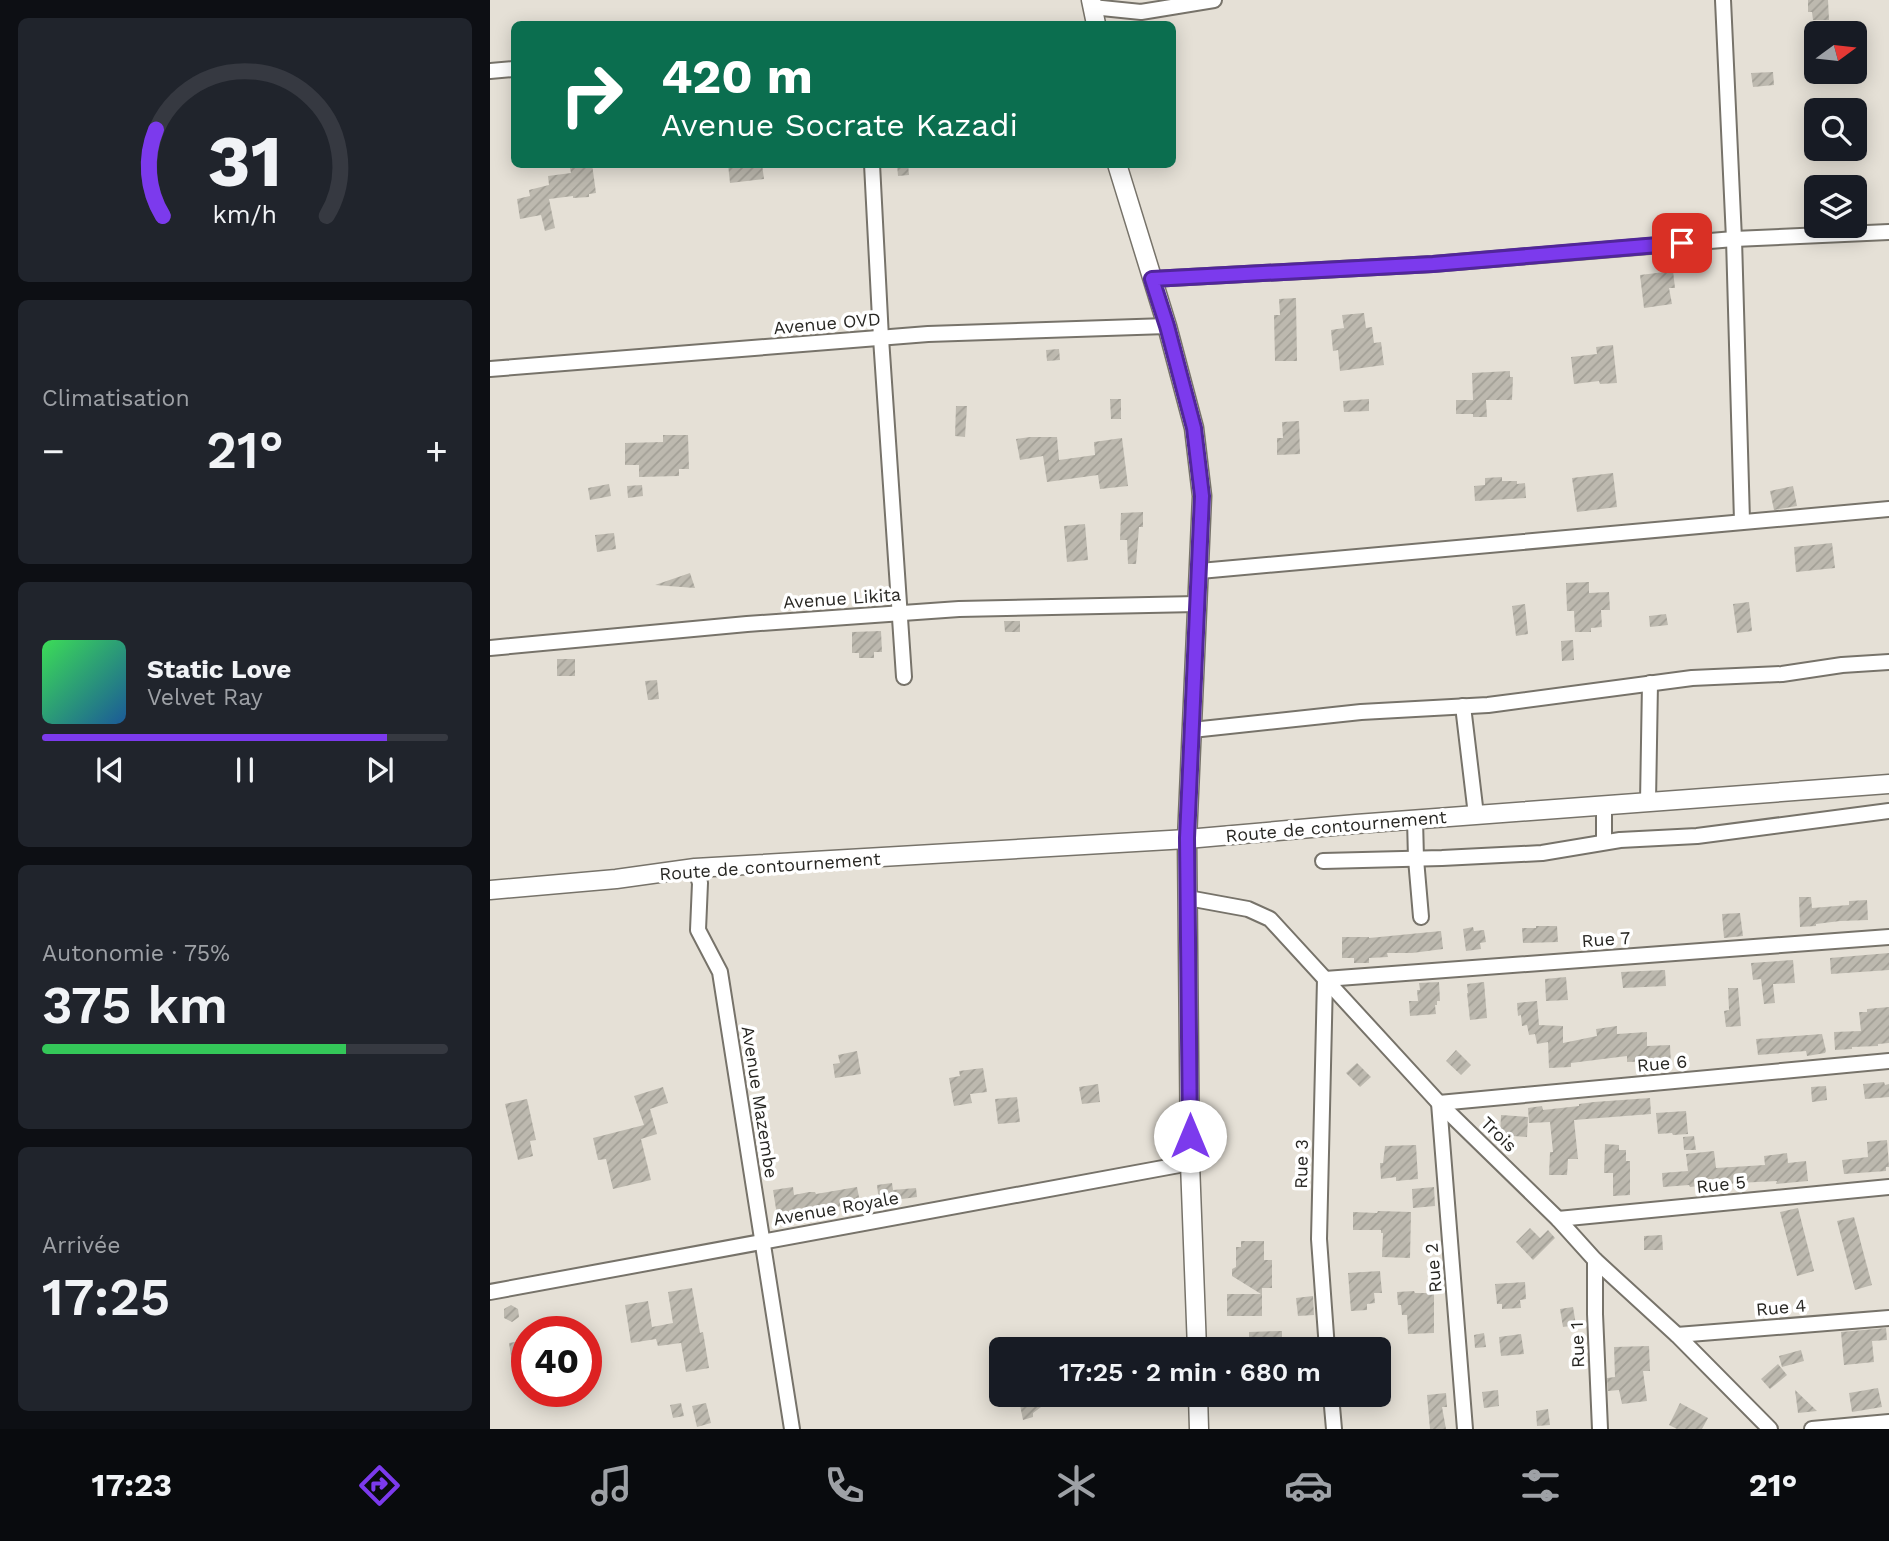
<!DOCTYPE html>
<html lang="fr">
<head>
<meta charset="utf-8">
<style>
  body { margin:0; font-family:"Work Sans",sans-serif; background:#20242c; color:#f1f3f6; height:100vh; display:flex; flex-direction:column; font-size:26px; white-space:nowrap }
  * { box-sizing:border-box; margin:0 }
  p { font-size:23px; color:#9ea1a6 }
  .icon { flex:none; width:38px; height:38px; fill:none; stroke:currentColor; stroke-width:2; stroke-linecap:round; stroke-linejoin:round }
  .map { position:relative; flex:1; overflow:hidden }
  .sheet { display:flex; flex-direction:column; gap:18px; padding:18px; background:#0d0f14; width:490px }
  .sheet>* { flex:none }
  .guide { position:absolute; left:21px; top:21px; width:665px; height:147px; border-radius:10px; box-shadow:0 4px 18px #0003; background:#0b6e4f; color:#fff; overflow:hidden }
  .needle { width:46px; rotate:75deg }
  .fabs { position:absolute; left:1314px; top:21px; display:grid; gap:14px }
  .fabs a { display:grid; place-items:center; width:63px; height:63px; border-radius:10px; background:#171b24; box-shadow:0 4px 18px #0003; font-size:35px }
  .speed { position:absolute; left:21px; top:1316px; display:flex; gap:14px; font-size:35px; font-weight:700; text-align:center }
  .speed>* { display:grid; place-content:center; width:91px; height:91px; border-radius:50%; background:#171b24; box-shadow:0 4px 18px #0003; line-height:1 }
  .speed .limit { border:10px solid #d22; background:#fff; color:#111 }
  .pin { position:absolute; display:grid; place-items:center; width:60px; height:60px; color:#fff; margin:-30px; border-radius:14px; box-shadow:0 4px 10px #0006 }
  .me { position:absolute; width:77px; margin:-38px; rotate:0deg; stroke-linejoin:round; filter:drop-shadow(0 0 5px #0008) }
  .turn { display:flex; align-items:center; gap:24px; height:147px; padding:0 35px; font-size:32px }
  .turn .icon { width:91px; height:91px; stroke-width:2.5 }
  .turn b { display:block; font-size:49px; line-height:60px }
  .big { font-size:52px; font-weight:600; line-height:1.1 }
  .sheet .widget { flex:1; display:flex; flex-direction:column; justify-content:center; gap:10px; min-width:0; padding:0 24px; border-radius:10px; background:#20242c }
  .sheet .dial { align-items:center; gap:0 }
  .dial svg { height:182px; overflow:visible; fill:none; stroke:#363941; stroke-width:7; stroke-linecap:round; text-anchor:middle }
  .dial text { fill:#f1f3f6; stroke:none }
  .song { display:flex; align-items:center; gap:21px }
  .cover { width:84px; height:84px; border-radius:10px; background:linear-gradient(135deg,hsl(130 70% 55%),hsl(210 70% 35%)) }
  .played { height:7px; border-radius:4px; background:linear-gradient(90deg,#7c3aed 85%,#363941 85%) }
  .keys { display:flex; justify-content:space-around; direction:ltr }
  .heat { display:flex; justify-content:space-between; align-items:center; font-size:38px; direction:ltr }
  .charge { height:10px; border-radius:5px; background:linear-gradient(90deg,#34c759 75%,#363941 0) }
  .trip { position:absolute; left:499px; top:1337px; width:402px; height:70px; border-radius:10px; background:#171b24; box-shadow:0 4px 18px #0003; font-weight:600; line-height:70px; text-align:center }
  .tabs { display:flex; height:112px; justify-content:space-around; align-items:center; background:#090b0e; color:#9ea1a6 }
  .tabs .icon { width:49px; height:49px }
  .tabs .active { color:#7c3aed }
  .tabs b { font-size:32px; color:#f1f3f6 }
  main { display:flex; flex:1; min-height:0 }
  .map>svg:first-child { display:block }
  .building { fill:url(#building-hatch) }
  .lines { fill:none; stroke-linecap:round; stroke-linejoin:round }
  .minor-casing { stroke:#77736a; stroke-width:18 }
  .tertiary-casing { stroke:#77736a; stroke-width:21 }
  .minor { stroke:#fff; stroke-width:14 }
  .tertiary { stroke:#fff; stroke-width:18 }
  .route-casing { stroke:#51269a; stroke-width:18 }
  .route { stroke:#7c3aed; stroke-width:12 }
  .labels { text-anchor:middle; dominant-baseline:central; stroke-width:7; stroke-linejoin:round; paint-order:stroke }
  .street-label { font-size:18px; fill:#272622; stroke:#fff }
</style>
</head>
<body>
<main>
<section class="sheet">
<div class="widget dial"><svg viewBox="0 0 100 80">
<path d="M14 69A42 42 0 1 1 86 69"/>
<path d="M14 69A42 42 0 0 1 11 31" stroke="#7c3aed"/>
<text x="50" y="56" font-size="32" font-weight="700">31</text>
<text x="50" y="72" font-size="11">km/h</text>
</svg></div>
<div class="widget"><p>Climatisation</p>
<div class="heat"><a>−</a><b class="big">21°</b><a>+</a></div>
</div>
<div class="widget">
<div class="song"><i class="cover"></i><div><b>Static Love</b><p>Velvet Ray</p></div></div>
<div class="played"></div>
<div class="keys"><svg class="icon" aria-label="previous" viewBox="0 0 24 24"><path d="M18 5L8 12l10 7zM5 5v14"/></svg><svg class="icon" aria-label="pause" viewBox="0 0 24 24"><path d="M8 5v14M16 5v14"/></svg><svg class="icon" aria-label="next" viewBox="0 0 24 24"><path d="M6 5l10 7-10 7zM19 5v14"/></svg></div>
</div>
<div class="widget"><p>Autonomie · 75%</p><b class="big">375 km</b><div class="charge"></div></div>
<div class="widget"><p>Arrivée</p><b class="big">17:25</b></div>
</section>
<div class="map">
<svg width="1399" height="1429" viewBox="0 0 1399 1429">
  <defs>
    <pattern id="building-hatch" width="6" height="6" patternUnits="userSpaceOnUse" patternTransform="scale(1.75)"><rect width="6" height="6" fill="#bdb9af"/><path d="M-1 1l2-2M0 6l6-6M5 7l2-2" fill="none" stroke="#a29f96"/></pattern>
  </defs>
  <rect width="100%" height="100%" fill="#e5e0d6"/>
  <g class="building">
    <polygon points="1318,0 1338,0 1339,20 1323,20 1322,12 1318,12"/>
    <polygon points="1283,72 1284,85 1263,87 1261,73"/>
    <polygon points="91,164 102,164 106,193 99,194 99,197 83,198 83,196 59,199 65,228 55,231 51,215 30,219 27,199 40,196 39,190 59,185 58,176 81,173 80,168 91,166"/>
    <polygon points="238,164 272,164 274,179 240,183"/>
    <polygon points="407,164 418,164 419,175 408,176"/>
    <polygon points="1183,271 1185,288 1179,288 1182,304 1154,308 1150,275"/>
    <polygon points="806,298 807,361 785,361 784,315 790,315 789,299"/>
    <polygon points="874,313 876,328 882,327 884,343 891,342 894,365 850,371 848,350 843,351 841,330 854,328 852,315"/>
    <polygon points="1123,345 1127,383 1110,384 1109,381 1084,384 1081,357 1107,354 1106,347"/>
    <polygon points="569,349 570,360 557,361 556,350"/>
    <polygon points="1020,371 1020,377 1023,377 1022,400 996,400 997,417 983,417 983,414 966,414 966,400 983,400 982,373"/>
    <polygon points="620,399 631,399 631,419 621,419"/>
    <polygon points="879,399 879,411 854,412 853,401"/>
    <polygon points="466,406 477,406 475,437 465,436"/>
    <polygon points="809,421 810,454 787,455 787,438 793,438 792,422"/>
    <polygon points="173,435 198,435 199,469 189,469 189,476 149,477 149,465 135,465 135,443 173,442"/>
    <polygon points="540,437 567,437 569,460 605,455 604,442 632,438 638,486 610,489 608,475 557,482 553,456 530,460 526,439"/>
    <polygon points="1123,473 1127,507 1087,512 1082,478"/>
    <polygon points="1012,477 1012,481 1027,481 1027,484 1035,483 1036,498 985,501 984,486 995,485 995,478"/>
    <polygon points="119,484 121,496 100,500 98,488"/>
    <polygon points="152,485 153,496 138,498 137,486"/>
    <polygon points="1303,486 1307,506 1284,510 1280,491"/>
    <polygon points="653,512 653,527 649,527 646,564 638,564 637,540 630,540 631,513"/>
    <polygon points="595,524 598,560 577,562 574,526"/>
    <polygon points="124,533 126,549 107,552 105,535"/>
    <polygon points="1342,543 1345,568 1306,572 1304,547"/>
    <polygon points="200,573 205,588 165,585"/>
    <polygon points="1099,582 1099,593 1119,592 1120,610 1111,610 1112,627 1101,628 1101,632 1085,632 1084,611 1077,611 1076,583"/>
    <polygon points="1259,602 1262,631 1247,633 1243,604"/>
    <polygon points="1035,604 1038,634 1026,636 1022,606"/>
    <polygon points="1176,614 1178,625 1160,627 1159,616"/>
    <polygon points="514,621 530,621 530,632 515,632"/>
    <polygon points="391,631 392,652 384,652 384,658 369,658 369,653 362,653 362,632"/>
    <polygon points="1083,640 1084,660 1072,661 1071,641"/>
    <rect x="67" y="659" width="18" height="17"/>
    <polygon points="167,680 169,699 158,700 155,681"/>
    <polygon points="1309,897 1321,897 1322,908 1359,905 1359,901 1377,900 1378,920 1350,921 1326,924 1326,926 1310,927"/>
    <polygon points="1250,913 1253,936 1234,938 1232,914"/>
    <polygon points="1046,926 1067,926 1068,942 1033,943 1032,928 1046,928"/>
    <polygon points="983,927 984,931 994,930 996,942 990,943 991,949 976,951 973,929"/>
    <polygon points="951,931 953,949 922,953 897,953 898,957 879,958 879,963 864,963 864,958 852,958 852,937 879,937 879,938"/>
    <polygon points="1399,953 1399,970 1341,974 1340,958"/>
    <polygon points="1303,960 1305,983 1283,984 1285,1003 1274,1004 1271,979 1263,980 1261,963"/>
    <polygon points="1175,970 1176,986 1133,988 1131,972"/>
    <polygon points="1076,977 1078,1000 1056,1001 1055,979"/>
    <polygon points="949,982 950,1001 947,1001 947,1005 945,1005 946,1014 920,1016 919,1001 928,1001 927,990 930,990 929,983"/>
    <polygon points="994,982 997,1018 980,1020 977,993 978,993 977,984"/>
    <polygon points="1238,988 1248,988 1251,1026 1236,1027 1234,1011 1239,1010"/>
    <polygon points="1047,1001 1049,1025 1073,1026 1073,1043 1107,1036 1106,1029 1127,1026 1127,1034 1157,1032 1157,1046 1180,1045 1181,1065 1166,1066 1166,1061 1137,1062 1137,1056 1081,1063 1081,1067 1059,1068 1058,1042 1047,1044 1045,1034 1039,1035 1037,1025 1032,1026 1031,1015 1028,1016 1027,1003"/>
    <polygon points="1399,1007 1399,1043 1388,1044 1388,1046 1362,1047 1362,1049 1345,1050 1344,1032 1371,1031 1369,1012 1377,1012 1377,1009"/>
    <polygon points="1332,1034 1336,1051 1335,1053 1317,1056 1316,1051 1268,1055 1266,1039"/>
    <polygon points="966,1050 981,1065 971,1075 956,1061"/>
    <polygon points="367,1051 371,1074 345,1078 343,1064 350,1063 348,1055"/>
    <polygon points="867,1063 881,1077 870,1087 856,1073"/>
    <polygon points="493,1068 497,1092 480,1094 482,1103 464,1106 459,1078 470,1076 469,1071"/>
    <polygon points="1394,1082 1395,1085 1399,1084 1399,1097 1375,1099 1373,1084"/>
    <polygon points="608,1084 610,1102 592,1104 589,1087"/>
    <polygon points="1336,1086 1337,1100 1322,1102 1321,1087"/>
    <polygon points="173,1087 178,1103 160,1109 167,1134 151,1139 161,1180 123,1189 116,1159 108,1160 103,1138 154,1125 144,1096"/>
    <polygon points="527,1097 530,1122 508,1124 505,1099"/>
    <polygon points="1160,1098 1161,1114 1084,1120 1088,1159 1078,1159 1077,1175 1059,1175 1060,1152 1063,1152 1060,1122 1039,1123 1038,1108 1052,1106 1053,1110 1089,1106 1089,1104 1104,1102"/>
    <polygon points="37,1099 46,1140 40,1141 43,1156 28,1160 15,1104"/>
    <polygon points="1196,1111 1198,1134 1183,1135 1182,1133 1168,1134 1166,1113"/>
    <polygon points="1011,1115 1038,1117 1037,1137 1010,1135"/>
    <polygon points="1204,1136 1206,1150 1194,1150 1193,1137"/>
    <polygon points="1397,1140 1399,1167 1396,1167 1396,1171 1354,1174 1352,1160 1378,1157 1377,1142"/>
    <polygon points="1115,1144 1129,1145 1129,1150 1136,1150 1136,1161 1140,1161 1140,1195 1123,1196 1123,1173 1114,1173"/>
    <polygon points="926,1145 928,1179 906,1181 906,1177 891,1179 890,1163 893,1163 895,1146"/>
    <polygon points="1224,1151 1226,1168 1275,1165 1274,1156 1297,1153 1298,1163 1316,1161 1318,1181 1286,1184 1287,1181 1247,1183 1209,1188 1209,1186 1200,1187 1199,1185 1173,1187 1172,1173 1198,1171 1196,1154"/>
    <polygon points="402,1183 403,1190 426,1188 427,1197 389,1202 387,1185"/>
    <polygon points="303,1187 304,1195 319,1192 325,1192 326,1194 367,1187 371,1207 356,1210 355,1206 346,1207 287,1215 283,1190"/>
    <polygon points="944,1187 945,1206 923,1208 922,1189"/>
    <polygon points="1308,1208 1324,1271 1307,1276 1290,1212"/>
    <polygon points="888,1211 921,1212 920,1258 892,1257 893,1233 891,1233 891,1230 863,1230 863,1212 887,1213"/>
    <polygon points="1364,1217 1382,1285 1365,1290 1347,1221"/>
    <polygon points="1040,1228 1050,1238 1058,1230 1065,1238 1043,1260 1026,1242"/>
    <polygon points="1172,1235 1173,1250 1154,1250 1154,1236"/>
    <polygon points="751,1241 774,1241 774,1260 782,1260 782,1288 772,1288 772,1316 737,1316 737,1294 771,1294 742,1276 742,1269 746,1267 746,1247 751,1247"/>
    <polygon points="890,1271 892,1293 884,1293 885,1303 877,1304 877,1310 861,1311 858,1273"/>
    <polygon points="1035,1282 1036,1299 1030,1300 1031,1308 1012,1309 1012,1304 1007,1304 1005,1284"/>
    <polygon points="202,1288 210,1333 213,1332 219,1368 196,1372 191,1343 168,1346 166,1339 141,1343 135,1305 158,1301 162,1327 183,1323 178,1292"/>
    <polygon points="924,1291 925,1293 944,1293 944,1333 918,1334 917,1315 912,1315 911,1305 908,1305 907,1292"/>
    <polygon points="823,1296 824,1315 808,1316 806,1298"/>
    <polygon points="21,1305 28,1309 29,1317 22,1322 14,1318 14,1309"/>
    <polygon points="1083,1307 1086,1325 1073,1327 1070,1309"/>
    <polygon points="1396,1328 1397,1340 1382,1341 1384,1362 1354,1365 1351,1332"/>
    <polygon points="792,1331 792,1341 759,1342 759,1332"/>
    <polygon points="994,1333 996,1347 985,1348 984,1335"/>
    <polygon points="1031,1334 1034,1354 1011,1356 1009,1337"/>
    <polygon points="37,1340 37,1378 25,1380 19,1343"/>
    <polygon points="1159,1346 1160,1371 1153,1371 1157,1401 1132,1404 1129,1390 1118,1391 1117,1378 1125,1377 1124,1347"/>
    <polygon points="1311,1350 1314,1361 1292,1367 1289,1356"/>
    <polygon points="1288,1364 1297,1375 1280,1389 1271,1379"/>
    <polygon points="1388,1388 1392,1407 1362,1412 1359,1393"/>
    <polygon points="1008,1390 1009,1406 994,1408 992,1392"/>
    <polygon points="1305,1390 1327,1411 1308,1413"/>
    <polygon points="956,1393 957,1407 952,1407 956,1429 940,1429 937,1395"/>
    <polygon points="528,1395 554,1395 555,1404 543,1413 543,1417 533,1420"/>
    <polygon points="191,1403 194,1416 183,1418 180,1405"/>
    <polygon points="216,1403 221,1423 207,1427 202,1406"/>
    <polygon points="1190,1403 1218,1418 1212,1429 1187,1429 1179,1425"/>
    <polygon points="1058,1409 1060,1425 1047,1426 1046,1411"/>
  </g>
  <g class="lines">
    <g class="minor-casing">
      <g id="minor">
        <polyline points="1233,0 1244,239 1252,521"/>
        <polyline points="602,7 651,12 724,0"/>
        <polyline points="0,71 24,69"/>
        <polyline points="382,164 391,338 414,677"/>
        <polyline points="662,279 943,264 1244,239 1399,232"/>
        <polyline points="0,369 438,334 677,326"/>
        <polyline points="710,571 1399,509"/>
        <polyline points="0,648 257,624 469,609 707,604"/>
        <polyline points="973,706 986,815"/>
        <polyline points="702,730 871,712 998,705 1202,678 1292,674 1352,665 1399,662"/>
        <polyline points="1158,802 1160,683"/>
        <polyline points="925,819 926,859 931,917"/>
        <polyline points="1114,842 1114,805"/>
        <polyline points="833,861 952,858 1052,853 1130,840 1207,836 1399,811"/>
        <polyline points="205,868 210,883 208,930 230,972 302,1429"/>
        <polyline points="698,898 758,909 780,919 949,1103 1068,1219 1105,1260 1187,1335 1280,1429"/>
        <polyline points="1068,1219 1399,1187"/>
        <polyline points="1105,1260 1105,1314 1110,1429"/>
        <polyline points="0,1292 700,1163"/>
        <polyline points="1187,1335 1399,1318"/>
        <polyline points="837,1349 829,1239 835,979 1399,937"/>
        <polyline points="841,1395 844,1429"/>
        <polyline points="975,1429 949,1103 1399,1061"/>
        <polyline points="1322,1429 1399,1422"/>
      </g>
    </g>
    <g class="tertiary-casing">
      <g id="tertiary">
        <polyline points="601,0 606,24"/>
        <polyline points="627,164 677,326 704,428 712,496 697,839 700,1163 707,1349"/>
        <polyline points="0,890 126,879 205,868 697,839 866,824 1399,784"/>
        <polyline points="708,1395 709,1429"/>
      </g>
    </g>
    <use href="#minor" class="minor"/>
    <use href="#tertiary" class="tertiary"/>
  </g>
  <g class="lines">
    <g class="route-casing">
      <polyline id="route" points="700,1136 697,838 712,496 704,428 677,326 662,279 943,264 1192,243"/>
    </g>
    <use href="#route" class="route"/>
  </g>
  <g class="labels">
    <g class="street-label">
      <text transform="translate(337 323) rotate(-5)">Avenue OVD</text>
      <text transform="translate(352 598) rotate(-4)">Avenue Likita</text>
      <text transform="translate(846 826) rotate(-5)">Route de contournement</text>
      <text transform="translate(280 866) rotate(-4)">Route de contournement</text>
      <text transform="translate(1116 939) rotate(-4)">Rue 7</text>
      <text transform="translate(1172 1063) rotate(-5)">Rue 6</text>
      <text transform="translate(270 1102) rotate(81)">Avenue Mazembe</text>
      <text transform="translate(1009 1134) rotate(44)">Trois</text>
      <text transform="translate(811 1164) rotate(-89)">Rue 3</text>
      <text transform="translate(1231 1184) rotate(-6)">Rue 5</text>
      <text transform="translate(346 1208) rotate(-10)">Avenue Royale</text>
      <text transform="translate(943 1268) rotate(-95)">Rue 2</text>
      <text transform="translate(1291 1307) rotate(-5)">Rue 4</text>
      <text transform="translate(1087 1345) rotate(-92)">Rue 1</text>
    </g>
  </g>
</svg>
<div class="fabs">
<a><svg class="needle" viewBox="-14 -14 28 28"><path d="M0-13l5 13h-10z" fill="#e53935"/><path d="M0 13l5-13h-10z" fill="#9ea1a6"/></svg></a>
<a><svg class="icon" aria-label="search" viewBox="0 0 24 24"><circle cx="10" cy="10" r="6"/><path d="M15 15l6 6"/></svg></a>
<a><svg class="icon" aria-label="layers" viewBox="0 0 24 24"><path d="M12 4l9 5-9 5-9-5zM3 14l9 5 9-5"/></svg></a>
</div>
<div class="speed"><div class="limit">40</div></div>
<div class="pin" style="left:1192px;top:243px;background:#d93025"><svg class="icon" aria-label="arrive" viewBox="0 0 24 24"><path d="M6 21V4h12l-3 4 3 4H6"/></svg></div>
<svg class="me" style="left:700px;top:1136px" viewBox="-20 -20 40 40"><circle r="19" fill="#fff"/><path d="M0-13L10 11 0 6-10 11z" fill="#7c3aed"/></svg>
<div class="trip">17:25 · 2 min · 680 m</div>
<div class="guide">
<div class="turn"><svg class="icon" aria-label="right" viewBox="0 0 24 24"><path d="M7 20v-9h11M14 6l5 5-5 5"/></svg><div><b>420 m</b>Avenue Socrate Kazadi</div></div>
</div>
</div>
</main>
<nav class="tabs">
<b>17:23</b>
<svg class="icon active" aria-label="directions" viewBox="0 0 24 24"><path d="M12 3l9 9-9 9-9-9zM9 14v-3h6M13 9l2 2-2 2"/></svg>
<svg class="icon" aria-label="music" viewBox="0 0 24 24"><path d="M9 18V5l10-2v13"/><circle cx="6" cy="18" r="3"/><circle cx="16" cy="16" r="3"/></svg>
<svg class="icon" aria-label="phone" viewBox="0 0 24 24"><path d="M5 4h4l2 5-3 2q2 4 5 5l2-3 5 2v4C11 20 4 13 5 4z"/></svg>
<svg class="icon" aria-label="climate" viewBox="0 0 24 24"><path d="M12 3v18M4 7l16 10M4 17L20 7"/></svg>
<svg class="icon" aria-label="car" viewBox="0 0 24 24"><path d="M5 17H2v-5l4-1 3-4h7l3 4 3 1v5h-3M9 17h6M6 11h13"/><circle cx="7" cy="17" r="2"/><circle cx="17" cy="17" r="2"/></svg>
<svg class="icon" aria-label="filters" viewBox="0 0 24 24"><path d="M4 7h16M4 17h16"/><circle cx="9" cy="7" r="2"/><circle cx="15" cy="17" r="2"/></svg>
<b>21°</b>
</nav>
</body>
</html>
